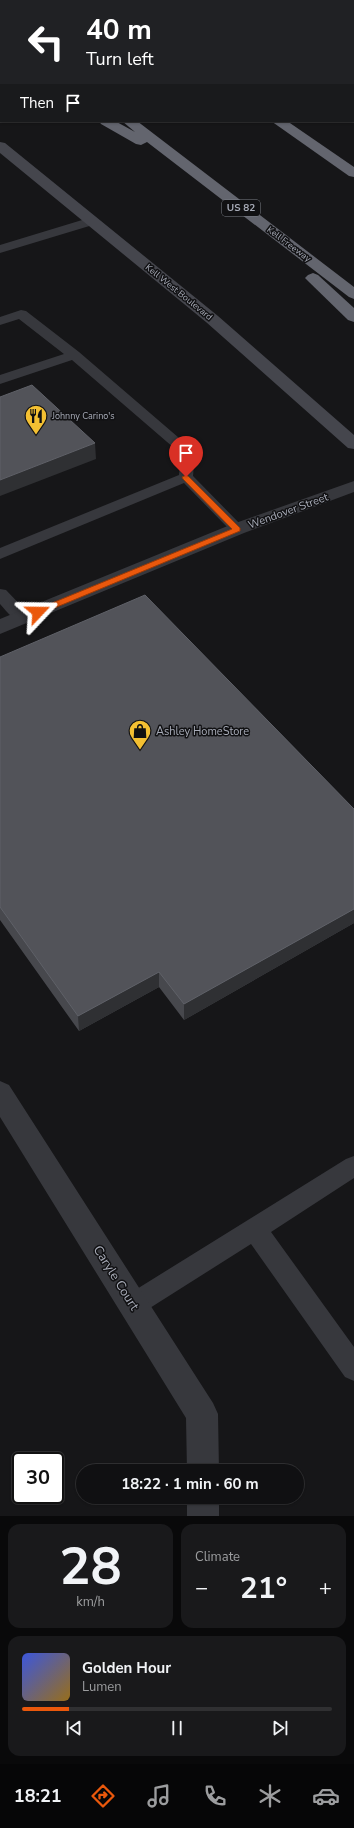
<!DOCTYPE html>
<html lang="en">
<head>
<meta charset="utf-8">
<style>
  body { margin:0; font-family:"Nunito Sans",sans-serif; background:#19191b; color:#f1f3f6; height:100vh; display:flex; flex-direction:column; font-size:15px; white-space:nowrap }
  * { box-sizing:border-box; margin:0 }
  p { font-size:13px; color:#9c9d9f }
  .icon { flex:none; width:22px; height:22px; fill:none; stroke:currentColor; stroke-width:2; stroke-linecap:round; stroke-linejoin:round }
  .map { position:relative; height:1516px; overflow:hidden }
  .panel { display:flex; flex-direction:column; gap:8px; padding:8px; background:#09090a; flex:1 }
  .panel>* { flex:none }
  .banner { position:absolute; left:0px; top:0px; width:354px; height:122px; box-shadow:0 1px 3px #0004,0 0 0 1px #303032; background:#202124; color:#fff; overflow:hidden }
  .speed { position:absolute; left:12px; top:1452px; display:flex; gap:8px; font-size:20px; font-weight:700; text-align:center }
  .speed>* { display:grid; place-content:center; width:52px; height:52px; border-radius:50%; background:#101012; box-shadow:0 1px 3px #0004,0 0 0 1px #303032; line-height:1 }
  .speed .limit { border:2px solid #111; border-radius:6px; background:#fff; color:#111 }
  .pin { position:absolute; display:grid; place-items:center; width:34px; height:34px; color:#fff; margin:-41px -17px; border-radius:50% 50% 50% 0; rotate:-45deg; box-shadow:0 0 4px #0007 }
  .pin .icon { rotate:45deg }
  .me { position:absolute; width:44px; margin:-22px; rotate:67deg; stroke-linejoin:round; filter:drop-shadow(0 0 3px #0008) }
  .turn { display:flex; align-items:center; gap:14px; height:84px; padding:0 20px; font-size:18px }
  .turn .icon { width:52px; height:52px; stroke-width:2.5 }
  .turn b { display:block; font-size:28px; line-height:34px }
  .then { display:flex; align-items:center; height:38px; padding:0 20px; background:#0003; gap:8px; font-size:15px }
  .big { font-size:30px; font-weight:700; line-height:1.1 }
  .panel .widget { flex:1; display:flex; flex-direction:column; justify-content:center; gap:6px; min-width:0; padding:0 14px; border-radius:12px; background:#19191b }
  .panel .dial { align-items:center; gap:0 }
  .dial b { font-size:52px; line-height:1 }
  .song { display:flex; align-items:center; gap:12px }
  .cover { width:48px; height:48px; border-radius:6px; background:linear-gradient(135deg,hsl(230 70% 55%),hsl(40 70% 35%)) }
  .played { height:4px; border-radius:2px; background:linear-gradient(90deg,#ea580c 15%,#303032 15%) }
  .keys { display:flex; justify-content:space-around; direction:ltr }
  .heat { display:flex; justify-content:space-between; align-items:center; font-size:22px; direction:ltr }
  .panel .tiles { flex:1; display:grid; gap:8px; grid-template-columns:1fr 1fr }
  .widget:last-child { grid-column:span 2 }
  .trip { position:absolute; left:76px; top:1464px; width:228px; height:40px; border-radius:20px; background:#101012; box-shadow:0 1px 3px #0004,0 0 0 1px #303032; font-weight:700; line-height:40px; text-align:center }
  .tabs { display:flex; height:64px; justify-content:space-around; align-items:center; background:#060607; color:#9c9d9f }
  .tabs .icon { width:28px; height:28px }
  .tabs .current { color:#ea580c }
  .tabs b { font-size:18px; color:#f1f3f6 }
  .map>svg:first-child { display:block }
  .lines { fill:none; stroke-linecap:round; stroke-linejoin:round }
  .stream { fill:#2c343c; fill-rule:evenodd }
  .service { fill:#37383d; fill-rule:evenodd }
  .minor { fill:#37383d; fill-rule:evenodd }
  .secondary { fill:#45464d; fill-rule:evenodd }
  .motorway { fill:#63656e; fill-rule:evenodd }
  .wall { fill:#47484d }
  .shaded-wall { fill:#2f3033 }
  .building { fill:#525359; stroke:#5f6168 }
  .route { fill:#ea580c; stroke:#983908 }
  .labels { text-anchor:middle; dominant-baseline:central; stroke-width:3; stroke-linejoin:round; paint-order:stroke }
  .far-street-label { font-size:9px; fill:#a8acb8; stroke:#111113 }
  .far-poi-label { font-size:9px; fill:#a8acb8; stroke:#111113; text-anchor:start }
  .shield { fill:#111113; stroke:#7b7e86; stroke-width:1 }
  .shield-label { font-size:10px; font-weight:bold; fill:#a8acb8 }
  .street-label { font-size:11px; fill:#a8acb8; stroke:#111113 }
  .poi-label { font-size:11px; fill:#a8acb8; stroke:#111113; text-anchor:start }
  .near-street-label { font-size:13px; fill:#a8acb8; stroke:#111113 }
</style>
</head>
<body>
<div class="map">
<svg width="354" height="1516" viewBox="0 0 354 1516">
  <rect width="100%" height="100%" fill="#161618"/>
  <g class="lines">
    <g class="stream">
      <rect x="342" y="0" width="7" height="1"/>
      <rect x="353" y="6" width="1" height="5"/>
      <rect x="353" y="116" width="1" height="5"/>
    </g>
    <g class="service">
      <polygon points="92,217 96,218 98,221 96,224 0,253 0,245"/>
      <polygon points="21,310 26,311 79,352 193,450 195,453 193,476 242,526 245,529 242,532 237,534 232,532 184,483 0,559 0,548 179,475 181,454 72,360 0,384 0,375 64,354 19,319 0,325 0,317"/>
      <path d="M0,589L6,590L29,614L31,618L29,622C16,625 8,613 0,604Z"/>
      <polygon points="354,1156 354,1178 271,1232 354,1347 354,1381 345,1377 251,1244 142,1313 133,1317 124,1313 121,1305 124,1297 346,1159"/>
    </g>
    <g class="minor">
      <polygon points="354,481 354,492 244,533 0,634 0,619 230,525"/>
      <polygon points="0,1081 9,1085 213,1403 218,1414 219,1471 187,1471 186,1418 0,1117"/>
      <rect x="187" y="1497" width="32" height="19"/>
    </g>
    <g class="secondary">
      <polygon points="259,0 272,0 273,1 260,1"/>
      <polygon points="353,49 354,50 354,58 353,57"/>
      <polygon points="0,142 5,143 218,316 354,435 354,449 348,448 206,322 0,153"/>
    </g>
    <g class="motorway">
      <polygon points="108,0 120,0 121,1 109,1"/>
      <polygon points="133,0 145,0 146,1 134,1"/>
      <rect x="0" y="17" width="1" height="6"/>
      <polygon points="0,45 1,46 1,54 0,53"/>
      <polygon points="99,121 115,121 135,132 122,121 137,121 354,287 354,299 349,297 147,142 141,145 136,144 101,124"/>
      <polygon points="271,121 287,121 354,167 354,177 349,176"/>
      <polygon points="313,273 318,275 354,308 354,322 348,320 308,281 305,278 308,275"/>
    </g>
  </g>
  <polygon class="wall" points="0,657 354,809 354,923 184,1020 159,987 79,1031 0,920"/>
  <g class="shaded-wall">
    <polygon points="95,443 96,459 0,496 0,480"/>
    <polygon points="354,909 354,923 184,1020 184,1004"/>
    <polygon points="159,972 159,987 79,1031 78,1016"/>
  </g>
  <g class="building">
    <polygon points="32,385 95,443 0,480 0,397"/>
    <polygon points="145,595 354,809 354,909 184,1004 159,972 78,1016 0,907 0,657"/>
  </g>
  <polygon class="route" points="186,475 188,476 240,528 240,531 40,614 35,614 35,610 232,529 183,479 182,477"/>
  <defs>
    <g id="restaurant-pin" transform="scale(1.15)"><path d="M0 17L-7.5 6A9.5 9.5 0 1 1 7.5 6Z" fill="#f4c032" stroke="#111113"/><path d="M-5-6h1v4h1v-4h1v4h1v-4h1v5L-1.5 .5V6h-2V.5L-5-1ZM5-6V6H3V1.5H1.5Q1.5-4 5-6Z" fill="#111"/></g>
    <g id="shop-pin" transform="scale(1.15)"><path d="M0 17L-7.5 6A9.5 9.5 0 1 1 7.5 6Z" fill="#f4c032" stroke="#111113"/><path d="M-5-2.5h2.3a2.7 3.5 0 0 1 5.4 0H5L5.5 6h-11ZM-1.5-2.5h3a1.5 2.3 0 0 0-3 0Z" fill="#111"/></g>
  </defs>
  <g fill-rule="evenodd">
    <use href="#restaurant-pin" x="36" y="416"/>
    <use href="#shop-pin" x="140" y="731"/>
  </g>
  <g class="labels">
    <g class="far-street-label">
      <text transform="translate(289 244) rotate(37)">Kell Freeway</text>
      <text transform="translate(179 292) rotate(39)">Kell West Boulevard</text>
    </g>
    <g class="far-poi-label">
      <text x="52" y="416">Johnny Carino's</text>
    </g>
    <rect class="shield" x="222" y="200" width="38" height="16" rx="3"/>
    <g class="shield-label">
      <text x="241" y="208">US 82</text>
    </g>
    <g class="street-label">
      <text transform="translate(288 511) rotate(-20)">Wendover Street</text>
    </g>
    <g class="poi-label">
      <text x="156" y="731">Ashley HomeStore</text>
    </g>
    <g class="near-street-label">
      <text transform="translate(116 1278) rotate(58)">Caryle Court</text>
    </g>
  </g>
</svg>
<div class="speed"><div class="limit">30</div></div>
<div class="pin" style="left:186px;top:477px;background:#d93025"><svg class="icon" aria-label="arrive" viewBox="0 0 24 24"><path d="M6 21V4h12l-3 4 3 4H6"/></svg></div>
<svg class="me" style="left:38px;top:612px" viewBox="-20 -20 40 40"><path d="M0-17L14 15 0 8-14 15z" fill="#ea580c" stroke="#fff" stroke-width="4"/></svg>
<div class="trip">18:22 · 1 min · 60 m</div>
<div class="banner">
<div class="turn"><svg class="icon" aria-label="left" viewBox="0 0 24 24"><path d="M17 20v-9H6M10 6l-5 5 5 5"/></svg><div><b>40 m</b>Turn left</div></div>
<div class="then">Then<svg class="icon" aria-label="arrive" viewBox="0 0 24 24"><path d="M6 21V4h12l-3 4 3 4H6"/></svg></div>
</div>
</div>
<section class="panel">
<div class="tiles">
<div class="widget dial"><b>28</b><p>km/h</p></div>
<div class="widget"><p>Climate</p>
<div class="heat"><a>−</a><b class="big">21°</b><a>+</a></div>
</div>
<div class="widget">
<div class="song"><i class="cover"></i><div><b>Golden Hour</b><p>Lumen</p></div></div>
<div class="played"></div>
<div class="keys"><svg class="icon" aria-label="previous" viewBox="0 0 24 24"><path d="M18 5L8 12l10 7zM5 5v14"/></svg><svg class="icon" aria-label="pause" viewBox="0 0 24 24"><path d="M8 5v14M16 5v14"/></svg><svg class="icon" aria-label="next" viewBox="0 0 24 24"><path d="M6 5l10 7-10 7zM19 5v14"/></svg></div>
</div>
</div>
</section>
<nav class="tabs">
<b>18:21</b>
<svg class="icon current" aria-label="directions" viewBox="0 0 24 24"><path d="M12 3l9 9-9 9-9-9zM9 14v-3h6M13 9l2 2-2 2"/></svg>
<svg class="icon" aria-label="music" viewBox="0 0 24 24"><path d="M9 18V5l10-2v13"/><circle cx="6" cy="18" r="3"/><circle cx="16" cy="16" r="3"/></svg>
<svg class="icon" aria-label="phone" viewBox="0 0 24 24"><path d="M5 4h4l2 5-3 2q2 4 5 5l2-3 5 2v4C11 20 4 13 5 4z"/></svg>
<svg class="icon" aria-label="climate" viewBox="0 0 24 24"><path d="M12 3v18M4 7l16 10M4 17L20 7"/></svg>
<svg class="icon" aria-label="car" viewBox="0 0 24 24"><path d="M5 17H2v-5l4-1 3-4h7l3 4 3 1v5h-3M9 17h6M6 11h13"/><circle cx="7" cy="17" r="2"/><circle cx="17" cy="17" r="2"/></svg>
</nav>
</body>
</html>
